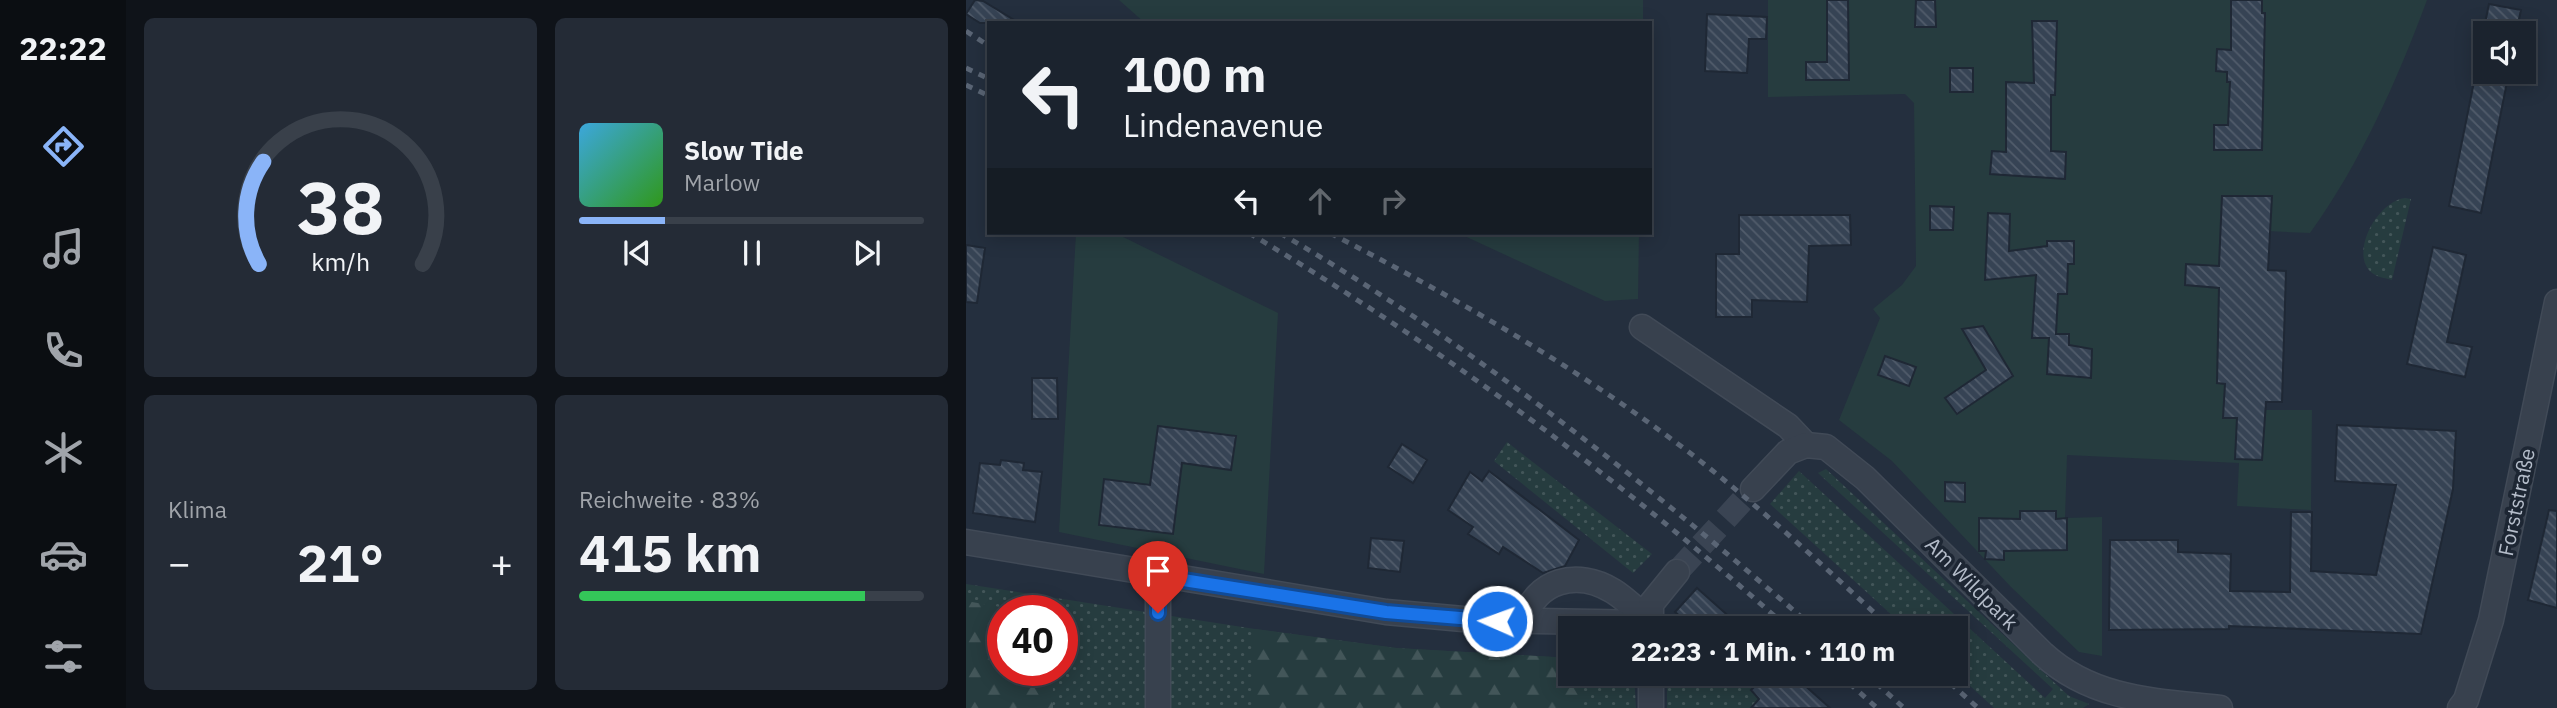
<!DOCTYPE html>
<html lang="de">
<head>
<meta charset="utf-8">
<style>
  body { margin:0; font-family:"IBM Plex Sans",sans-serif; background:#242b36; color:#f1f3f6; height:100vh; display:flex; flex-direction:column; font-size:26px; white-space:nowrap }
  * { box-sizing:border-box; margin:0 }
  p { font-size:23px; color:#a0a4aa }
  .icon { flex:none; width:38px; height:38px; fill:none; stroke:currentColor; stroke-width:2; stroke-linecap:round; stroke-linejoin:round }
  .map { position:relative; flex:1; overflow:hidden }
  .side { display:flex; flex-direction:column; gap:18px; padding:18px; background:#0f1319; width:840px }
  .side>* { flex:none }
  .guide { position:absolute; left:21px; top:21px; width:665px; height:214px; border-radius:0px; box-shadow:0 4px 18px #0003,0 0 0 2px #39404a; background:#1b232e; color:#f1f3f6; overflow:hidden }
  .buttons { position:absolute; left:1507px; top:21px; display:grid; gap:14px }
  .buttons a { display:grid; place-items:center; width:63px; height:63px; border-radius:0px; background:#1b232e; box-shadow:0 4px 18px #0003,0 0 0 2px #39404a; font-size:35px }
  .speed { position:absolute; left:21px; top:595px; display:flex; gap:14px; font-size:35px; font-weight:700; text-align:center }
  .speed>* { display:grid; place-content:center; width:91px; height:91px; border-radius:50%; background:#1b232e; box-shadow:0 4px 18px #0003,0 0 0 2px #39404a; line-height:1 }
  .speed .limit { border:10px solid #d22; background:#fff; color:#111 }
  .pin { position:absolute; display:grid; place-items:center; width:60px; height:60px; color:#fff; margin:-72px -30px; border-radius:50% 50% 50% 0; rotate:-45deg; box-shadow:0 0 7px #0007 }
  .pin .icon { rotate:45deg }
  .me { position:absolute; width:77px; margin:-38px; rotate:272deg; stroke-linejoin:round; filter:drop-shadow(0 0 5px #0008) }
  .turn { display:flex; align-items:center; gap:24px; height:147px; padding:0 21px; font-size:32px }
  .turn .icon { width:91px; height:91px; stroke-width:2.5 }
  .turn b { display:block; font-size:49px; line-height:60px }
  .lanes { display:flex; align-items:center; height:66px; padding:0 21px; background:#0003; justify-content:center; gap:35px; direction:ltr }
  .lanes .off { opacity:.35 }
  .big { font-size:52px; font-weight:800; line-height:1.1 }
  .side .card { flex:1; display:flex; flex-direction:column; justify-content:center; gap:10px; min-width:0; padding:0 24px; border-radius:10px; background:#242b36 }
  .side .dial { align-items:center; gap:0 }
  .dial svg { height:182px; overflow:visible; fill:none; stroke:#39404a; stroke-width:7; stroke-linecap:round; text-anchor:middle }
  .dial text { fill:#f1f3f6; stroke:none }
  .song { display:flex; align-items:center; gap:21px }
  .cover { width:84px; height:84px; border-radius:10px; background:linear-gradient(135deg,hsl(200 70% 55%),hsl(110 70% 35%)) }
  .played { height:7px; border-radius:4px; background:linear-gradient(90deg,#8ab4f8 25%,#39404a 25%) }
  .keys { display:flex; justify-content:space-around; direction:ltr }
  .heat { display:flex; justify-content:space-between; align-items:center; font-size:38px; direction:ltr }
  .charge { height:10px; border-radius:5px; background:linear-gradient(90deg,#34c759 83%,#39404a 0) }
  .side .tiles { flex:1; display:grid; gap:18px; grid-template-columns:repeat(2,1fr) }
  .trip { position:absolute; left:592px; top:616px; width:410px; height:70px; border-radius:0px; background:#1b232e; box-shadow:0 4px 18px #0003,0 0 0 2px #39404a; font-weight:800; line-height:70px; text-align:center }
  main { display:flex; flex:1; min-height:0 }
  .dock { display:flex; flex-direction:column; width:126px; justify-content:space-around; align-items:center; background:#0b0e12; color:#a0a4aa }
  .dock .icon { width:49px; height:49px }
  .dock .on { color:#8ab4f8 }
  .dock b { font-size:32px; color:#f1f3f6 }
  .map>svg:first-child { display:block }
  .grass { fill:url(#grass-dots); fill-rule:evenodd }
  .forest { fill:url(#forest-firs) }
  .garden { fill:#263c3f }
  .building { fill:url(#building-back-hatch); stroke:#1f2835; stroke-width:2 }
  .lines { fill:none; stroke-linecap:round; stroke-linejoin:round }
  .minor-tunnel { stroke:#3a4453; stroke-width:24; stroke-dasharray:24 12; stroke-linecap:butt }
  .minor-casing { stroke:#414a57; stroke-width:27 }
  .minor { stroke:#38414e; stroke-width:24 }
  .rail { stroke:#5a6575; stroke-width:5; stroke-dasharray:7 7; stroke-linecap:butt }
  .route-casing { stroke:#114b97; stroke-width:18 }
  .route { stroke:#1a73e8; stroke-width:12 }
  .labels { text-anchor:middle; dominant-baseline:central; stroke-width:7; stroke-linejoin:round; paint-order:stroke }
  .street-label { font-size:21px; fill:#b4bcc9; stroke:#1d2633 }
</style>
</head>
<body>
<main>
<nav class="dock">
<b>22:22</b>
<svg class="icon on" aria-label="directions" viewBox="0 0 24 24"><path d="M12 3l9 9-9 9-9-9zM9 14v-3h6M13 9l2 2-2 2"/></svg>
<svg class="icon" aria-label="music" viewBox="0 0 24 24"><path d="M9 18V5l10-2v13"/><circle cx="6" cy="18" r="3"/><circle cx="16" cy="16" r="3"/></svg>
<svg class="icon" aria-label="phone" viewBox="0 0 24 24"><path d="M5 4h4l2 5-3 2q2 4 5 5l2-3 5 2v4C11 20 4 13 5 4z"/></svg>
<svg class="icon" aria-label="climate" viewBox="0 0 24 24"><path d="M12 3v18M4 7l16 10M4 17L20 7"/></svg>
<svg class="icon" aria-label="car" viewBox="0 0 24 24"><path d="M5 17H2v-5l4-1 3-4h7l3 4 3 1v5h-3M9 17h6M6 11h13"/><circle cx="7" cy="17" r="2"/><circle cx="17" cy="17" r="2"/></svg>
<svg class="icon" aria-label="filters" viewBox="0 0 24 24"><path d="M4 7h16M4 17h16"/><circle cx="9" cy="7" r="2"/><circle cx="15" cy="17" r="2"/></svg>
</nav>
<section class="side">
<div class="tiles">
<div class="card dial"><svg viewBox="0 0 100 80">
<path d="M14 69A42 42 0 1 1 86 69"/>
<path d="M14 69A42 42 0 0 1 16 24" stroke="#8ab4f8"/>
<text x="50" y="56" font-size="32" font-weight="700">38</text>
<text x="50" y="72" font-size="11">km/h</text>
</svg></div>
<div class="card">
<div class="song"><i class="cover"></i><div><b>Slow Tide</b><p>Marlow</p></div></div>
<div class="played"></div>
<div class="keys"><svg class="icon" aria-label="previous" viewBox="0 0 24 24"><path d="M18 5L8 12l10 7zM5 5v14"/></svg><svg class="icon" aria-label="pause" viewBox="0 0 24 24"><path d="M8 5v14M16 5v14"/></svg><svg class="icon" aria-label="next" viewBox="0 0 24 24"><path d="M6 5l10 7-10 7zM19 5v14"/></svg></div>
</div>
<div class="card"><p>Klima</p>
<div class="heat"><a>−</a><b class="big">21°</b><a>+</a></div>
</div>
<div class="card"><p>Reichweite · 83%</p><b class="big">415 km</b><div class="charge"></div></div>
</div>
</section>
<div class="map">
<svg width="1591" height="708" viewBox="0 0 1591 708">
  <defs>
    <pattern id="grass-dots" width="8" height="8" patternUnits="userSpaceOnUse" patternTransform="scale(1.75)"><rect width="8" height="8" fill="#263c3f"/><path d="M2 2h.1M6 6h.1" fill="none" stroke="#435659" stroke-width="1.8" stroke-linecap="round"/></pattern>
    <pattern id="forest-firs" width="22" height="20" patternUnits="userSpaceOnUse" patternTransform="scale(1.75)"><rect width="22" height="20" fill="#263c3f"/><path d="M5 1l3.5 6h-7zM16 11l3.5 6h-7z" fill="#435659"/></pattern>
    <pattern id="building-back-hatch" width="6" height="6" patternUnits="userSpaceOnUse" patternTransform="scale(1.75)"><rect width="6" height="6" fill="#364354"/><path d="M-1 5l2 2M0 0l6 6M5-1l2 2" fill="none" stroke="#515c6b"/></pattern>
  </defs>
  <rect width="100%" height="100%" fill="#242f3e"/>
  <g class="grass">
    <path d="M1439,198L1445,199L1426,280C1419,278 1410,277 1405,272C1384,254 1410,202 1439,198Z"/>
    <polygon points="541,442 686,554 667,573 528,461"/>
    <polygon points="860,469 1092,686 1103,696 1123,704 1117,708 1028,708 989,672 989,628 940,628 804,504 833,471 1079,698 1087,689 852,473"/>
    <path d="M0,584L289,629L430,648L604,658V674H636L642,679L646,674H668L670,708H0ZM37,611H96V670H37Z"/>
    <polygon points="701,674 780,674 791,684 785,691 793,699 785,708 701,708"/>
  </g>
  <g class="forest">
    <polygon points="0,601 58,611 37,611 37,670 87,670 87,708 0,708"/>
    <polygon points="289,629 430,648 604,658 604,674 617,674 618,708 289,708"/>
  </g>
  <g class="garden">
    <polygon points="153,0 677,0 677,23 179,23"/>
    <path d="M802,0H1461C1431,81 1394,164 1344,233L1280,230L1274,410H1346L1345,510L1271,506L1273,463L1101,455L1099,518L1136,517V656L1113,652L1045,587L926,461L873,420L914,318L907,309L936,285L950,266L948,103L939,94L802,97Z"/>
    <polygon points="110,233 149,233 312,313 298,574 93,532"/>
    <polygon points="492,233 673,233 672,299 639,301"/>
  </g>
  <g class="building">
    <polygon points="9,0 17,1 53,23 14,23 0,14"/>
    <polygon points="861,0 882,0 883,80 840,80 840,62 861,62"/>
    <polygon points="950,0 969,0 970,27 949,27"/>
    <polygon points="1265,0 1296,0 1296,13 1299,13 1296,150 1248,150 1248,125 1262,125 1264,82 1261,82 1261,72 1250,71 1251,49 1265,50"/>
    <polygon points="1523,4 1555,10 1550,33 1517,33"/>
    <polygon points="741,14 801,17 800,39 783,39 781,73 739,71"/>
    <polygon points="1066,21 1091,21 1089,95 1085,95 1085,151 1100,152 1099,179 1024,174 1026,151 1040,152 1040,82 1068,83"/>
    <rect x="984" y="68" width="23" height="24"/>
    <polygon points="1510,72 1543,72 1515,213 1483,206"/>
    <polygon points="1256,196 1306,196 1302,270 1320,271 1316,402 1300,402 1296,460 1269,459 1271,418 1257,418 1259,384 1251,383 1253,288 1219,285 1220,264 1253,266"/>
    <polygon points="964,206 988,207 987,230 964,230"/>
    <polygon points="1022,213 1044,214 1043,251 1081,246 1081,241 1108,241 1108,264 1102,264 1101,294 1092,294 1090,334 1103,334 1103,345 1126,349 1125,378 1081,374 1083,338 1066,338 1070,275 1019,280"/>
    <polygon points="773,215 884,215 885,245 843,246 841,302 786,300 786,317 750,317 750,254 773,254"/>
    <polygon points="0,245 19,248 11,303 0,302"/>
    <polygon points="1467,247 1500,255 1481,342 1506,347 1499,377 1441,364"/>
    <polygon points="1017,326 1047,376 991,414 979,398 1020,370 996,329"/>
    <polygon points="919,356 950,367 943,386 912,375"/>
    <polygon points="66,378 91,378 92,419 66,419"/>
    <polygon points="1371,425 1490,431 1487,489 1455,634 1263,626 1263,629 1143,630 1144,540 1212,540 1212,552 1265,554 1264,591 1324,592 1325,512 1346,512 1345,571 1410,575 1430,485 1369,481"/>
    <polygon points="192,426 270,436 265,470 216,463 207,534 133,525 138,479 184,485"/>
    <polygon points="436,444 461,460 447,483 422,467"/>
    <polygon points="35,460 58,463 57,470 76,472 69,522 7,513 14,463 34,465"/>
    <polygon points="523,471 613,540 599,566 577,573 537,547 533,554 502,534 507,527 482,510 504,472 516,481"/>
    <polygon points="979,482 999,483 999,502 979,501"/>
    <polygon points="1583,510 1591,511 1591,608 1562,600"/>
    <polygon points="1054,511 1090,511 1090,519 1101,518 1101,550 1038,551 1038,560 1019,559 1020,551 1013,551 1013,518 1054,519"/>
    <polygon points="405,538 438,541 434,572 402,568"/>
    <polygon points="731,588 776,628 728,628 709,612"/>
    <polygon points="780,674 826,674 864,708 785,708 793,699 785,690 791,684"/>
  </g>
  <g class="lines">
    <polyline class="minor-tunnel" points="711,572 787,489"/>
    <g class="minor-casing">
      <g id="minor">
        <polyline points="676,327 822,426 840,445"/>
        <path d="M787,489L822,452L840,445L860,447L899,478L1077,654C1127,700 1190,701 1254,708"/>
        <polyline points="0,542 420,612 508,620 685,623"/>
        <path d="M558,620C570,580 611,569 647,591C660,599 673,612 685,623"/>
        <polyline points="685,628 685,604 711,572"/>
        <polyline points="192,708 192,576"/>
        <polyline points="685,708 685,674"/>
        <polyline points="1494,708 1500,700 1525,620 1591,302"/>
      </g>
    </g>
    <use href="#minor" class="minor"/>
    <g class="rail">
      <polyline points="0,31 23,46"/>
      <polyline points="0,68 23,79"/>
      <polyline points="0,85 23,96"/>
      <path d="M283,233C475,347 656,480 822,628"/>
      <path d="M314,233C505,344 681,483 848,628"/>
      <path d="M364,233C484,295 600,361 708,441C785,498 855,564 925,628"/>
      <polyline points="873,674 911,708"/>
      <polyline points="900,674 938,708"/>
      <polyline points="974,674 1012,708"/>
    </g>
  </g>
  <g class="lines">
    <g class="route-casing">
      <polyline id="route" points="192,613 192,576 420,612 531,621"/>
    </g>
    <use href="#route" class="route"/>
  </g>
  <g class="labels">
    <g class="street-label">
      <text transform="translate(1550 502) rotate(-78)">Forststraße</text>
      <text transform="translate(1006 583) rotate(45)">Am Wildpark</text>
    </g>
  </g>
</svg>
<div class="buttons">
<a><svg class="icon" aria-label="sound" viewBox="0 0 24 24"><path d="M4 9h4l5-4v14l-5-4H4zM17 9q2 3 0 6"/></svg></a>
</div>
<div class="speed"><div class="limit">40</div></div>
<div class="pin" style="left:192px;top:613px;background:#d93025"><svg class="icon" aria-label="arrive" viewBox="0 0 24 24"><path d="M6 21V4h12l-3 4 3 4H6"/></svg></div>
<svg class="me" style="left:531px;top:621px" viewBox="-20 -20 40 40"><circle r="17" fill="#1a73e8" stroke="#fff" stroke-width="3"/><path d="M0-11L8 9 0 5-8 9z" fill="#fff"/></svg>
<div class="trip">22:23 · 1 Min. · 110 m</div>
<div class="guide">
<div class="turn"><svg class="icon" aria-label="left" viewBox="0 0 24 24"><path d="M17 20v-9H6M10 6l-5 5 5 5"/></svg><div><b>100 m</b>Lindenavenue</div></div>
<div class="lanes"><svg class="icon" aria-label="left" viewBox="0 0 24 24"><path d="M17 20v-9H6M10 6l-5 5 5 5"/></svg><svg class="icon off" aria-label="ahead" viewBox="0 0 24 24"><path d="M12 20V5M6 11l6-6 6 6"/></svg><svg class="icon off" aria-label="right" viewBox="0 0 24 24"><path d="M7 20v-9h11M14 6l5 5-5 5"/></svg></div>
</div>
</div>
</main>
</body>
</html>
